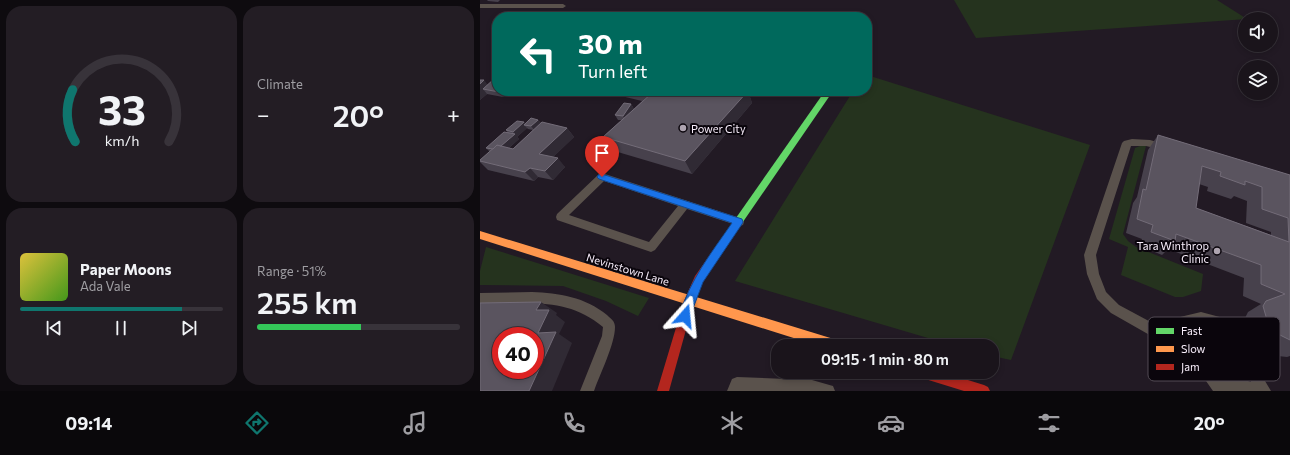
<!DOCTYPE html>
<html lang="en">
<head>
<meta charset="utf-8">
<style>
  body { margin:0; font-family:Commissioner,sans-serif; background:#231d24; color:#f1f3f6; height:100vh; display:flex; flex-direction:column; font-size:15px; white-space:nowrap }
  * { box-sizing:border-box; margin:0 }
  p { font-size:13px; color:#9f9ea3 }
  .icon { flex:none; width:22px; height:22px; fill:none; stroke:currentColor; stroke-width:2; stroke-linecap:round; stroke-linejoin:round }
  .map { position:relative; flex:1; overflow:hidden }
  .sheet { display:flex; flex-direction:column; gap:6px; padding:6px; background:#0e0b0f; width:480px }
  .sheet>* { flex:none }
  .top-card { position:absolute; left:12px; top:12px; width:380px; height:84px; border-radius:16px; box-shadow:0 2px 6px #0003,0 0 0 1px #38333a; background:#00695c; color:#fff; overflow:hidden }
  .fabs { position:absolute; left:758px; top:12px; display:grid; gap:8px }
  .fabs a { display:grid; place-items:center; width:40px; height:40px; border-radius:50%; background:#1a141b; box-shadow:0 2px 6px #0003,0 0 0 1px #38333a; font-size:20px }
  .speed { position:absolute; left:12px; top:327px; display:flex; gap:8px; font-size:20px; font-weight:700; text-align:center }
  .speed>* { display:grid; place-content:center; width:52px; height:52px; border-radius:50%; background:#1a141b; box-shadow:0 2px 6px #0003,0 0 0 1px #38333a; line-height:1 }
  .speed .limit { border:6px solid #d22; background:#fff; color:#111 }
  .pin { position:absolute; display:grid; place-items:center; width:34px; height:34px; color:#fff; margin:-41px -17px; border-radius:50% 50% 50% 0; rotate:-45deg; box-shadow:0 0 4px #0007 }
  .pin .icon { rotate:45deg }
  .me { position:absolute; width:44px; margin:-22px; rotate:18deg; stroke-linejoin:round; filter:drop-shadow(0 0 3px #0008) }
  .turn { display:flex; align-items:center; gap:14px; height:84px; padding:0 20px; font-size:18px }
  .turn .icon { width:52px; height:52px; stroke-width:2.5 }
  .turn b { display:block; font-size:28px; line-height:34px }
  .big { font-size:30px; font-weight:600; line-height:1.1 }
  .sheet .card { flex:1; display:flex; flex-direction:column; justify-content:center; gap:6px; min-width:0; padding:0 14px; border-radius:16px; background:#231d24 }
  .sheet .dial { align-items:center; gap:0 }
  .dial svg { height:104px; overflow:visible; fill:none; stroke:#38333a; stroke-width:7; stroke-linecap:round; text-anchor:middle }
  .dial text { fill:#f1f3f6; stroke:none }
  .song { display:flex; align-items:center; gap:12px }
  .cover { width:48px; height:48px; border-radius:6px; background:linear-gradient(135deg,hsl(50 70% 55%),hsl(100 70% 35%)) }
  .played { height:4px; border-radius:2px; background:linear-gradient(90deg,#0f766e 80%,#38333a 80%) }
  .keys { display:flex; justify-content:space-around; direction:ltr }
  .heat { display:flex; justify-content:space-between; align-items:center; font-size:22px; direction:ltr }
  .charge { height:6px; border-radius:3px; background:linear-gradient(90deg,#34c759 51%,#38333a 0) }
  .sheet .tiles { flex:1; display:grid; gap:6px; grid-template-columns:repeat(2,1fr) }
  .trip { position:absolute; left:291px; top:339px; width:228px; height:40px; border-radius:16px; background:#1a141b; box-shadow:0 2px 6px #0003,0 0 0 1px #38333a; font-weight:600; line-height:40px; text-align:center }
  .tab-bar { display:flex; height:64px; justify-content:space-around; align-items:center; background:#0a080b; color:#9f9ea3 }
  .tab-bar .icon { width:28px; height:28px }
  .tab-bar .selected { color:#0f766e }
  .tab-bar b { font-size:18px; color:#f1f3f6 }
  main { display:flex; flex:1; min-height:0 }
  .map>svg:first-child { display:block }
  .green { fill:#25331e }
  .lines { fill:none; stroke-linecap:round; stroke-linejoin:round }
  .lane { fill:#5a524c; fill-rule:evenodd }
  .fast { fill:#63d668; fill-rule:evenodd }
  .slow { fill:#ff974d; fill-rule:evenodd }
  .jam { fill:#b3261e; fill-rule:evenodd }
  .wall { fill:#47414c; fill-rule:evenodd }
  .shaded-wall { fill:#302a34 }
  .building { fill:#5a545f; stroke:#736c78; fill-rule:evenodd }
  .route { fill:#1a73e8; stroke:#114b97 }
  .poi-dot { fill:#aea4b0; stroke:#0a050c; stroke-width:1.5 }
  .labels { text-anchor:middle; dominant-baseline:central; stroke-width:4; stroke-linejoin:round; paint-order:stroke }
  .poi-label { font-size:11px; fill:#f9effc; stroke:#0a050c; text-anchor:start }
  .street-label { font-size:11px; fill:#f9effc; stroke:#0a050c }
  .key { fill:#0a050c; stroke:#524b54; stroke-width:1 }
  .key-label { font-size:11px; fill:#f9effc }
</style>
</head>
<body>
<main>
<section class="sheet">
<div class="tiles">
<div class="card dial"><svg viewBox="0 0 100 80">
<path d="M14 69A42 42 0 1 1 86 69"/>
<path d="M14 69A42 42 0 0 1 12 29" stroke="#0f766e"/>
<text x="50" y="56" font-size="32" font-weight="700">33</text>
<text x="50" y="72" font-size="11">km/h</text>
</svg></div>
<div class="card"><p>Climate</p>
<div class="heat"><a>−</a><b class="big">20°</b><a>+</a></div>
</div>
<div class="card">
<div class="song"><i class="cover"></i><div><b>Paper Moons</b><p>Ada Vale</p></div></div>
<div class="played"></div>
<div class="keys"><svg class="icon" aria-label="previous" viewBox="0 0 24 24"><path d="M18 5L8 12l10 7zM5 5v14"/></svg><svg class="icon" aria-label="pause" viewBox="0 0 24 24"><path d="M8 5v14M16 5v14"/></svg><svg class="icon" aria-label="next" viewBox="0 0 24 24"><path d="M6 5l10 7-10 7zM19 5v14"/></svg></div>
</div>
<div class="card"><p>Range · 51%</p><b class="big">255 km</b><div class="charge"></div></div>
</div>
</section>
<div class="map">
<svg width="810" height="391" viewBox="0 0 810 391">
  <rect width="100%" height="100%" fill="#221a24"/>
  <g class="green">
    <polygon points="474,0 737,0 767,19 496,38"/>
    <polygon points="387,75 610,145 531,360 512,356 512,346 475,346 255,281 373,91 387,91"/>
    <polygon points="660,146 666,146 643,234 648,241 656,247 723,274 721,291 703,297 695,297 641,275 648,247 629,239 655,148"/>
    <polygon points="6,247 169,298 158,316 126,301 83,286 0,285 0,271"/>
  </g>
  <g class="lines">
    <g class="lane">
      <polygon points="0,4 83,4 86,6 83,8 0,8"/>
      <path d="M652,139L670,140L687,145L689,147L684,150L666,146H651L616,255L619,274L626,292L639,305L693,334L700,317L721,312L751,320L765,336L779,371L791,391H733L710,358L631,313L617,299L607,274L604,255L642,143L644,141ZM721,324L743,329L756,344L771,382L765,380L743,381L720,348L704,340L708,326Z"/>
      <path d="M122,173L263,219L264,222L263,225L259,226L207,209L175,250L171,252L77,220L76,217L77,214L119,174ZM124,181L198,206L169,242L89,215Z"/>
      <path d="M52,292C79,293 105,297 127,315C131,319 135,321 135,327C135,344 120,374 114,391H100L122,336L123,327C86,296 45,304 0,305V293Z"/>
      <polygon points="257,377 332,380 353,386 355,391 247,391 252,379"/>
    </g>
    <polygon class="fast" points="345,91 353,91 243,251 240,252 237,251 235,248 237,245"/>
    <polygon class="slow" points="0,231 357,340 361,342 363,346 339,346 0,239"/>
    <g class="jam">
      <polygon points="240,244 243,245 245,248 223,282 214,301 189,391 177,391 204,301 215,276 237,245"/>
      <polygon points="436,372 462,372 504,385 508,387 510,391 484,391 442,378 438,376"/>
    </g>
  </g>
  <g class="wall">
    <polygon points="7,0 20,0 18,2 8,1"/>
    <polygon points="0,80 17,91 34,91 29,95 27,94 23,97 7,94 0,100"/>
    <polygon points="131,91 272,91 269,94 272,103 212,174 131,150 123,137 142,120 138,120 135,115 151,104 154,109 162,101 133,94"/>
    <path d="M58,120L61,123L87,128L94,137L73,157L85,167L73,180L58,177L54,181L8,170L0,162V160L10,152L6,148L28,133L26,130L44,122L45,123ZM47,128L48,129L53,130L33,149L29,148L39,139L37,137Z"/>
    <path d="M678,135L810,175V356L807,357L798,356L780,346L768,331L765,318L768,312L781,304L763,296L764,278L688,249L682,255L660,246L662,239L646,233L653,203L657,197L668,150ZM719,184L728,187L727,191L751,199L754,196L767,201L766,223L791,232V235L716,208Z"/>
  </g>
  <g class="shaded-wall">
    <polygon points="4,80 12,90 3,89 7,94 0,100 0,84"/>
    <polygon points="20,91 24,91 27,94 23,97 19,92"/>
    <polygon points="26,91 34,91 29,95"/>
    <polygon points="260,91 272,91 269,94 272,103 212,174 205,161"/>
    <polygon points="151,104 154,109 146,120 143,116"/>
    <polygon points="58,120 62,124 55,131 51,126"/>
    <polygon points="44,122 46,125 44,125 47,128 37,137 39,139 21,155 16,150 35,134 33,132"/>
    <polygon points="87,128 94,137 67,163 59,154"/>
    <polygon points="78,158 85,167 73,180 65,171"/>
    <polygon points="50,168 58,177 54,181 45,172"/>
    <polygon points="61,302 77,313 76,315 85,322 79,334 92,343 72,391 49,391 58,333 56,310"/>
  </g>
  <g class="building">
    <polygon points="15,78 17,79 17,91 20,91 19,92 3,89"/>
    <polygon points="0,80 4,80 0,84"/>
    <polygon points="164,91 268,91 205,161 123,137 172,93"/>
    <polygon points="144,103 151,104 143,116 135,115"/>
    <polygon points="51,118 58,120 51,126 44,125"/>
    <polygon points="37,121 44,122 33,132 26,130"/>
    <polygon points="62,122 87,128 59,154 78,158 65,171 50,168 45,172 0,161 0,160 17,145 33,149"/>
    <polygon points="24,132 35,134 21,146 17,145 13,149 6,148"/>
    <path d="M678,135L810,175V340L800,335L787,320L783,306L786,301L805,294L781,284V265L696,234L695,241L671,232L673,225L657,219L663,189L666,190ZM722,166L741,172L740,176L765,185V181L782,187V209L808,218L809,242L716,208Z"/>
    <path d="M61,302L56,310H69L58,333L76,332L49,391H0V303ZM21,336H55V370H21Z"/>
  </g>
  <path class="route" d="M119,174H122L262,219L263,222L262,224L223,282L209,319L205,321L201,319L199,316C211,278 230,255 252,223L119,179L117,177Z"/>
  <g class="poi-dot">
    <circle cx="203" cy="128" r="4"/>
    <circle cx="737" cy="251" r="4"/>
  </g>
  <g class="labels">
    <g class="poi-label">
      <text x="211" y="128">Power City</text>
      <text x="729" y="245" text-anchor="end">Tara Winthrop<tspan x="729" dy="13">Clinic</tspan></text>
    </g>
    <g class="street-label">
      <text transform="translate(148 269) rotate(17)">Nevinstown Lane</text>
    </g>
  </g>
  <rect x="668" y="317" width="132" height="64" rx="6" class="key"/>
  <rect x="676" y="328" width="18" height="6" fill="#63d668"/>
  <rect x="676" y="346" width="18" height="6" fill="#ff974d"/>
  <rect x="676" y="364" width="18" height="6" fill="#b3261e"/>
  <g class="key-label">
    <text x="701" y="335">Fast</text>
    <text x="701" y="353">Slow</text>
    <text x="701" y="371">Jam</text>
  </g>
</svg>
<div class="fabs">
<a><svg class="icon" aria-label="sound" viewBox="0 0 24 24"><path d="M4 9h4l5-4v14l-5-4H4zM17 9q2 3 0 6"/></svg></a>
<a><svg class="icon" aria-label="layers" viewBox="0 0 24 24"><path d="M12 4l9 5-9 5-9-5zM3 14l9 5 9-5"/></svg></a>
</div>
<div class="speed"><div class="limit">40</div></div>
<div class="pin" style="left:122px;top:177px;background:#d93025"><svg class="icon" aria-label="arrive" viewBox="0 0 24 24"><path d="M6 21V4h12l-3 4 3 4H6"/></svg></div>
<svg class="me" style="left:205px;top:316px" viewBox="-20 -20 40 40"><path d="M0-17L14 15 0 8-14 15z" fill="#1a73e8" stroke="#fff" stroke-width="4"/></svg>
<div class="trip">09:15 · 1 min · 80 m</div>
<div class="top-card">
<div class="turn"><svg class="icon" aria-label="left" viewBox="0 0 24 24"><path d="M17 20v-9H6M10 6l-5 5 5 5"/></svg><div><b>30 m</b>Turn left</div></div>
</div>
</div>
</main>
<nav class="tab-bar">
<b>09:14</b>
<svg class="icon selected" aria-label="directions" viewBox="0 0 24 24"><path d="M12 3l9 9-9 9-9-9zM9 14v-3h6M13 9l2 2-2 2"/></svg>
<svg class="icon" aria-label="music" viewBox="0 0 24 24"><path d="M9 18V5l10-2v13"/><circle cx="6" cy="18" r="3"/><circle cx="16" cy="16" r="3"/></svg>
<svg class="icon" aria-label="phone" viewBox="0 0 24 24"><path d="M5 4h4l2 5-3 2q2 4 5 5l2-3 5 2v4C11 20 4 13 5 4z"/></svg>
<svg class="icon" aria-label="climate" viewBox="0 0 24 24"><path d="M12 3v18M4 7l16 10M4 17L20 7"/></svg>
<svg class="icon" aria-label="car" viewBox="0 0 24 24"><path d="M5 17H2v-5l4-1 3-4h7l3 4 3 1v5h-3M9 17h6M6 11h13"/><circle cx="7" cy="17" r="2"/><circle cx="17" cy="17" r="2"/></svg>
<svg class="icon" aria-label="filters" viewBox="0 0 24 24"><path d="M4 7h16M4 17h16"/><circle cx="9" cy="7" r="2"/><circle cx="15" cy="17" r="2"/></svg>
<b>20°</b>
</nav>
</body>
</html>
